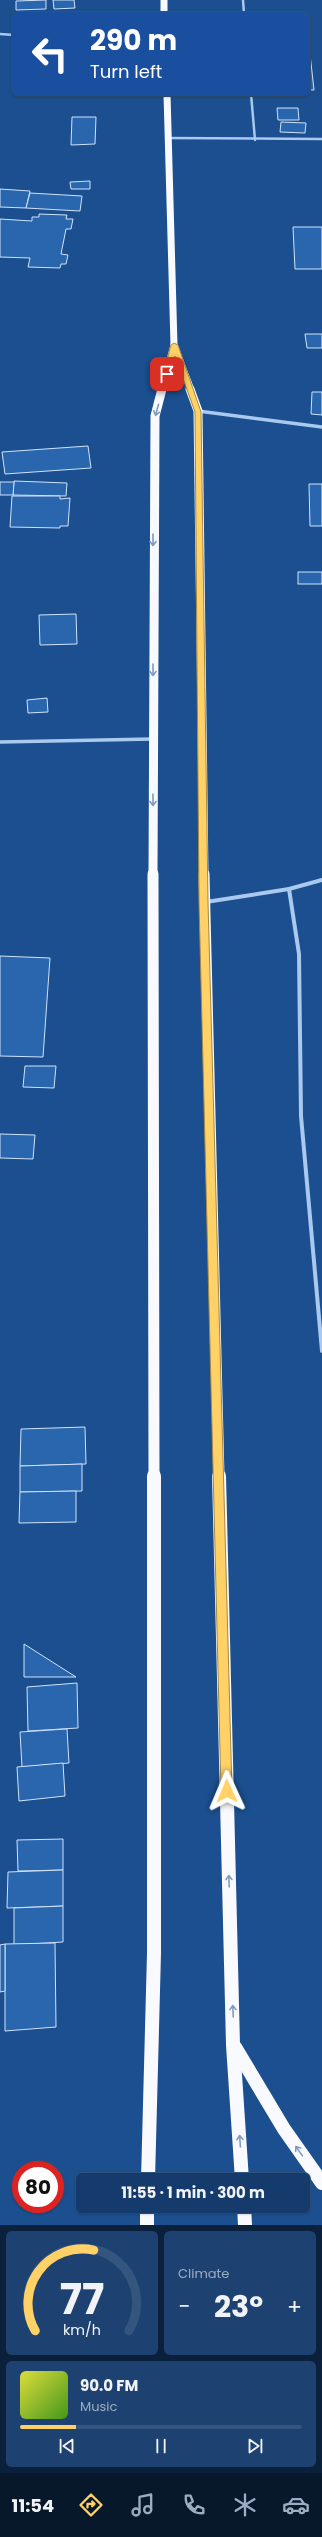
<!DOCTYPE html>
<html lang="en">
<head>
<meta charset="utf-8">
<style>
  body { margin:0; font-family:Poppins,sans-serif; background:#1d4271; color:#f1f3f6; height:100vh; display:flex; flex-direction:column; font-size:15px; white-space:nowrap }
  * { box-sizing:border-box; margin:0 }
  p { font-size:13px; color:#9dadc1 }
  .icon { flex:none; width:22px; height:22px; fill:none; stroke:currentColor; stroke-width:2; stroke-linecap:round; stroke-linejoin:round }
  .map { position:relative; height:2225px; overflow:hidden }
  .side { display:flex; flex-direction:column; gap:6px; padding:6px; background:#0b203b; flex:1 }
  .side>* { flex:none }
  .banner { position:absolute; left:12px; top:12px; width:298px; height:84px; border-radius:6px; box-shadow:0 1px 3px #0004,0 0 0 1px #33557e; background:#1a4fa0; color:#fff; overflow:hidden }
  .speed { position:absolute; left:12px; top:2161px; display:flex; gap:8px; font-size:20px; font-weight:700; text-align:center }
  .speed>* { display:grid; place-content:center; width:52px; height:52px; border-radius:50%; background:#143b6b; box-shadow:0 1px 3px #0004,0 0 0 1px #33557e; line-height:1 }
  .speed .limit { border:6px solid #d22; background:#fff; color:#111 }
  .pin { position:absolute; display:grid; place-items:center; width:34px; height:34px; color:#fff; margin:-17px; border-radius:8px; box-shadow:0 2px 6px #0006 }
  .me { position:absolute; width:44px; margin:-22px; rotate:359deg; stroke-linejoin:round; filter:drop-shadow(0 0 3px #0008) }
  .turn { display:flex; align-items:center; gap:14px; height:84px; padding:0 12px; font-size:18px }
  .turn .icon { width:52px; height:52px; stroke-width:2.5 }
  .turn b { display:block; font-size:28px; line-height:34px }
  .big { font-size:30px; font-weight:700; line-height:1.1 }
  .side .card { flex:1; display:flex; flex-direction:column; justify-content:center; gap:6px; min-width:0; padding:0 14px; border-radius:6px; background:#1d4271 }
  .side .dial { align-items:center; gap:0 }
  .dial svg { height:104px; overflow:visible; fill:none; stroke:#33557e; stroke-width:7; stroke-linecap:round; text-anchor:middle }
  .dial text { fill:#f1f3f6; stroke:none }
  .song { display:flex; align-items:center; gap:12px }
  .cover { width:48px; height:48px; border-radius:6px; background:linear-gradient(135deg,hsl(60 70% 55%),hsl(100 70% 35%)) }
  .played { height:4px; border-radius:2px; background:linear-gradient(90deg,#ffd166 20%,#33557e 20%) }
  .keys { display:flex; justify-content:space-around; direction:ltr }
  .heat { display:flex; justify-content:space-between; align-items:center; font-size:22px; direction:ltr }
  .side .tiles { flex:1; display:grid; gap:6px; grid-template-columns:1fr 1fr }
  .card:last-child { grid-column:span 2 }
  .trip { position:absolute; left:76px; top:2173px; width:234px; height:40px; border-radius:6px; background:#143b6b; box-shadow:0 1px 3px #0004,0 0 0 1px #33557e; font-weight:700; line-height:40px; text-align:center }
  .tabs { display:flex; height:64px; justify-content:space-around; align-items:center; background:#08182b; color:#9dadc1 }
  .tabs .icon { width:28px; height:28px }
  .tabs .current { color:#ffd166 }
  .tabs b { font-size:18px; color:#f1f3f6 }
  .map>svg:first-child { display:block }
  .building { fill:#2a66ad; stroke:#cfe3fa }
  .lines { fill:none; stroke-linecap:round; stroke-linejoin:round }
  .minor-far2 { stroke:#a9c9ee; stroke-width:2.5 }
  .minor-far1 { stroke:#a9c9ee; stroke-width:3.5 }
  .minor { stroke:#a9c9ee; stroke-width:4 }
  .trunk-far3 { stroke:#f8faff; stroke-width:7 }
  .trunk-far2 { stroke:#f8faff; stroke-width:9 }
  .trunk-far1 { stroke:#f8faff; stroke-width:11 }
  .trunk { stroke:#f8faff; stroke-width:14 }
  .oneway { stroke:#7e9cc1 }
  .route { fill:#ffd166; stroke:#a68842 }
</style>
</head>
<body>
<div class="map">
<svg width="322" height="2225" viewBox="0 0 322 2225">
  <rect width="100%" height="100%" fill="#1b4f8f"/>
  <g class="building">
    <polygon points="46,0 46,9 16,10 16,1"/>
    <polygon points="53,0 74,0 75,8 54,9"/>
    <polygon points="308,36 314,90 308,90"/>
    <polygon points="277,108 298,108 299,120 278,120"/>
    <polygon points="72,117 96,117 95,144 71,145"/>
    <polygon points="281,122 306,123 305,133 280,132"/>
    <polygon points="90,181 90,189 71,189 70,182"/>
    <polygon points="0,189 30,191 26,208 0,207"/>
    <polygon points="30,193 82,196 80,211 26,208"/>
    <polygon points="39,214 67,215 66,219 73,219 71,229 66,229 61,254 68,255 66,264 61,264 60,268 28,267 30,258 0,257 0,219 32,221 32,217 39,217"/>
    <polygon points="293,227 322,227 322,269 295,269"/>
    <polygon points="305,334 322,334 322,348 307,348"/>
    <polygon points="312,392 322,392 322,415 311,414"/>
    <polygon points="88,446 91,468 5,474 2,452"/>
    <polygon points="14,481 67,483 66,496 13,495"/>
    <polygon points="0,482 14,482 13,495 0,495"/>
    <polygon points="309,484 322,484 322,526 310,526"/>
    <polygon points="12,496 60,496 60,499 70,498 68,526 60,526 60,528 10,527"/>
    <rect x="298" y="572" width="24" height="12"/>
    <polygon points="76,614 77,644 40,645 39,615"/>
    <polygon points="47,698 48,712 28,713 27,700"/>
    <polygon points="0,956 50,958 43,1057 0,1056"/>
    <polygon points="25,1066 56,1066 54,1088 23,1087"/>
    <polygon points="0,1134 35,1135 33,1159 0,1158"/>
    <polygon points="85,1427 86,1464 20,1466 21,1429"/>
    <polygon points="82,1464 82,1491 20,1492 20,1466"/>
    <polygon points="76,1491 76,1522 19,1523 20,1492"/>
    <polygon points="24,1644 76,1677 24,1677"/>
    <polygon points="77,1683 78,1728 28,1731 27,1687"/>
    <polygon points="67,1729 69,1763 22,1767 20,1732"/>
    <polygon points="63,1763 65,1796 19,1801 17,1767"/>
    <polygon points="63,1839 63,1870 18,1871 17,1840"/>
    <polygon points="63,1870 63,1906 7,1908 8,1872"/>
    <polygon points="63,1906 63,1942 14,1945 14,1908"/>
    <polygon points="55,1943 56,2027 5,2031 5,1944"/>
    <polygon points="5,1944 5,1991 0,1992 0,1945"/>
  </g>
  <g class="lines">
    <g class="minor-far2">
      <polyline points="243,0 244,14"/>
      <polyline points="0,34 14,35"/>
      <polyline points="251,94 255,140"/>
      <polyline points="168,138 322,139"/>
    </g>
    <g class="minor-far1">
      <polyline points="198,411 322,427"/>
      <polyline points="0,742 153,739"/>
    </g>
    <g class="minor">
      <polyline points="322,880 289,889 299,954 301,1116 322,1351"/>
      <polyline points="206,902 289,889"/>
    </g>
    <g class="trunk-far3">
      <polyline points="164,0 164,14"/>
      <polyline points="174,345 191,390"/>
      <polyline points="162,390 174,345 167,94"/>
    </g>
    <g class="trunk-far2">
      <polyline points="190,389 198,411 204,875"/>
      <polyline points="153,875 155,416 162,389"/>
    </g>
    <g class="trunk-far1">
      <polyline points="153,874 154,1477"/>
      <polyline points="204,874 219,1477"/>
    </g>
    <g class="trunk">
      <polyline points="219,1476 233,2045 242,2180"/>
      <polyline points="235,2047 284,2129 322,2183"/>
      <polyline points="148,2180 154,1953 154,1476"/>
      <polyline points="147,2206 147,2225"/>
      <polyline points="244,2206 245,2225"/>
    </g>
  </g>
  <defs><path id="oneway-shaft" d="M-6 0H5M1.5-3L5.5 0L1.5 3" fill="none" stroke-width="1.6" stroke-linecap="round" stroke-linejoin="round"/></defs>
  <g class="oneway">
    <use href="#oneway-shaft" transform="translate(157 410) rotate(105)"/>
    <use href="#oneway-shaft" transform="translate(153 540) rotate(90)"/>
    <use href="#oneway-shaft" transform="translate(153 670) rotate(90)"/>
    <use href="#oneway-shaft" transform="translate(153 800) rotate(90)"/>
    <use href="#oneway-shaft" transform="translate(229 1881) rotate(-92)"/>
    <use href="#oneway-shaft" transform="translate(233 2011) rotate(-92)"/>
    <use href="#oneway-shaft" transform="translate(240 2141) rotate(-94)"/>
    <use href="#oneway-shaft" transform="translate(299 2151) rotate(-125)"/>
  </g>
  <polygon class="route" points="174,343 178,345 201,412 208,902 232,1791 227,1797 221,1791 199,902 195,412 175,356 170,374 167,376 163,374 171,345"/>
</svg>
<div class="speed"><div class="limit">80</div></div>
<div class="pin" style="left:167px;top:374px;background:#d93025"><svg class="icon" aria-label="arrive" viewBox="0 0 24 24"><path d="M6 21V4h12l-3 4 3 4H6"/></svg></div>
<svg class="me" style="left:227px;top:1791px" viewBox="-20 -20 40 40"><path d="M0-17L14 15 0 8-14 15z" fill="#ffd166" stroke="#fff" stroke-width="4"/></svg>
<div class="trip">11:55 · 1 min · 300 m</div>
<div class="banner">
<div class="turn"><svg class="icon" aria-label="left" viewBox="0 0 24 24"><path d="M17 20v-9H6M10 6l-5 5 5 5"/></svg><div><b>290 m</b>Turn left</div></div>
</div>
</div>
<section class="side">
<div class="tiles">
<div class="card dial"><svg viewBox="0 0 100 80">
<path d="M14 69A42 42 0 1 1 86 69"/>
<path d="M14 69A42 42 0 0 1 59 7" stroke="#ffd166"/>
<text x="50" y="56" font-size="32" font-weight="700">77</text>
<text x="50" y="72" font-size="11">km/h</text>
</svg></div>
<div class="card"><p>Climate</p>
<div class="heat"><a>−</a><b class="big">23°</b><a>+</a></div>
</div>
<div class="card">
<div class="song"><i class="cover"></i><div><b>90.0 FM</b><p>Music</p></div></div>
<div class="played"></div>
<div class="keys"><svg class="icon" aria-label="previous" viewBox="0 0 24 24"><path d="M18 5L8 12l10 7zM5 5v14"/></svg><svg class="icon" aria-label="pause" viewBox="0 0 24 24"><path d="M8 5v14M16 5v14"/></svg><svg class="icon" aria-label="next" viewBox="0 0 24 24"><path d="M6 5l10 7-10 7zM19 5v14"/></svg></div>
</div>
</div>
</section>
<nav class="tabs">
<b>11:54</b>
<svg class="icon current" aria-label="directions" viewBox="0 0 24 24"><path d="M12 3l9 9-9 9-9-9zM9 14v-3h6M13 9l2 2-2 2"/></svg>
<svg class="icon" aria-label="music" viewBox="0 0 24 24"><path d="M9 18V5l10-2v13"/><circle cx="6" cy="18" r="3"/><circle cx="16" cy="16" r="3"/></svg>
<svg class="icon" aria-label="phone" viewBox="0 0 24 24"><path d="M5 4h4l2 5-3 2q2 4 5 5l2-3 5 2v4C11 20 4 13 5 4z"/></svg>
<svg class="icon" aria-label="climate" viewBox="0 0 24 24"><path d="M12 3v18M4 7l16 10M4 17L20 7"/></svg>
<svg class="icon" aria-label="car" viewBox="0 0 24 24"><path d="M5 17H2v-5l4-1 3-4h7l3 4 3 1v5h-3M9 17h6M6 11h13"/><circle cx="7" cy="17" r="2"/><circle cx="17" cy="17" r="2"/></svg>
</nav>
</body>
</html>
